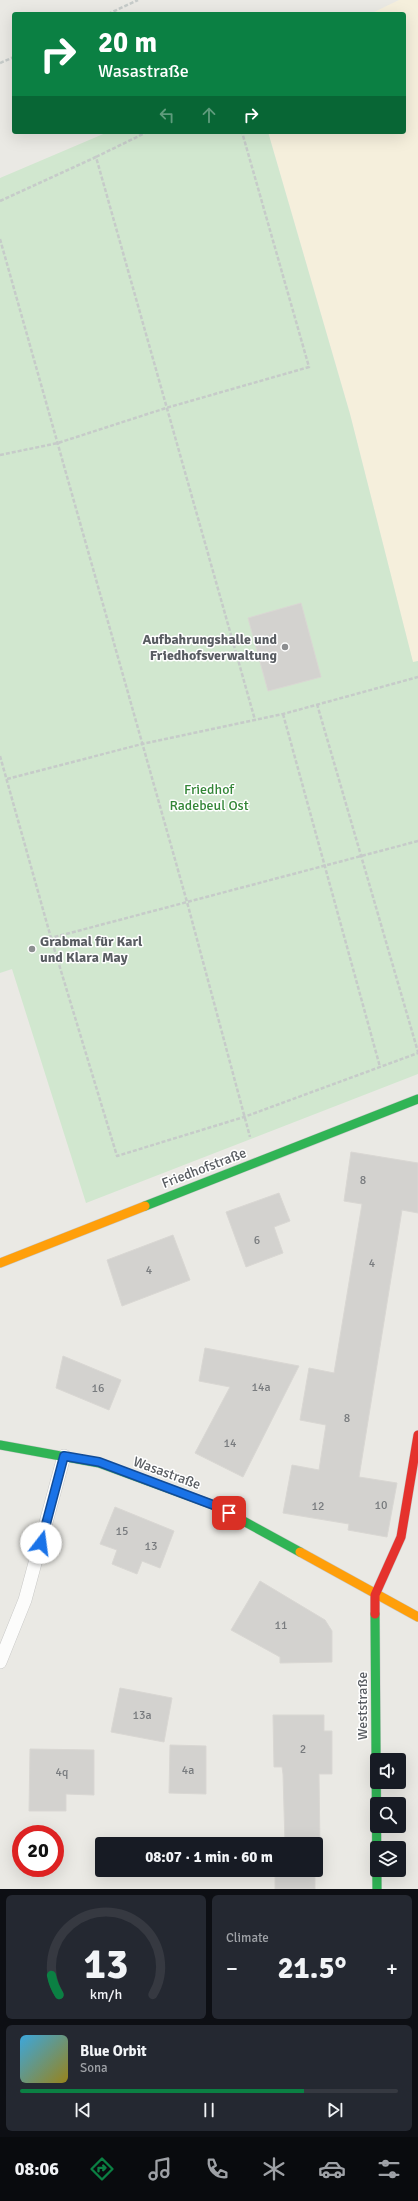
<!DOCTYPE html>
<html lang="en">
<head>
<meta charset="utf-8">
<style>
  body { margin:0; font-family:Signika,sans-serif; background:#242831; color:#f1f3f6; height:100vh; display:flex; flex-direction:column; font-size:15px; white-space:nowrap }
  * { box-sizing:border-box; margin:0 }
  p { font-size:13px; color:#9ea1a6 }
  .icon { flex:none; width:22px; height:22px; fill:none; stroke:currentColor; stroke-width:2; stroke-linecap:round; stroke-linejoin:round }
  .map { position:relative; height:1889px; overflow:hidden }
  .details { display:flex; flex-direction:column; gap:6px; padding:6px; background:#0d0f14; flex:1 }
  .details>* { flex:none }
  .top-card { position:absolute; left:12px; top:12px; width:394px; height:122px; border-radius:4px; box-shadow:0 4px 16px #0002; background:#0b8043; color:#fff; overflow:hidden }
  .controls { position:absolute; left:370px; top:1753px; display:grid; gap:8px }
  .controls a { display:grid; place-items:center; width:36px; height:36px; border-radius:4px; background:#171b24; box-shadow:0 4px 16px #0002; font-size:20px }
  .speed { position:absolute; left:12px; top:1825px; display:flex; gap:8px; font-size:20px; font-weight:700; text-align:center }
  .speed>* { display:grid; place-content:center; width:52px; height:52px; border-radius:50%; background:#171b24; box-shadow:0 4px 16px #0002; line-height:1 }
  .speed .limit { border:6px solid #d22; background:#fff; color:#111 }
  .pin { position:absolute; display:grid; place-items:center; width:34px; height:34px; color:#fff; margin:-17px; border-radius:8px; box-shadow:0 2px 6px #0006 }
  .me { position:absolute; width:44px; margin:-22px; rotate:15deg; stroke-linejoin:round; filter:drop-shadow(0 0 3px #0008) }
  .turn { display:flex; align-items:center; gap:14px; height:84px; padding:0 20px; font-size:18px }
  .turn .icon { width:52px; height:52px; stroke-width:2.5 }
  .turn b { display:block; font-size:28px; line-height:34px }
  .lanes { display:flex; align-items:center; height:38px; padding:0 20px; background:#0003; justify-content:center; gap:20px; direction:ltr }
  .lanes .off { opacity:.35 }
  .big { font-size:30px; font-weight:700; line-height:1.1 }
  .details .tile { flex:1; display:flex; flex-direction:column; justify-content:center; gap:6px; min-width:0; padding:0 14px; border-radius:6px; background:#242831 }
  .details .dial { align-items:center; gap:0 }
  .dial svg { height:104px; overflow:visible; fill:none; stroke:#363941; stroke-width:7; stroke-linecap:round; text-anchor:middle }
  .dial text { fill:#f1f3f6; stroke:none }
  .song { display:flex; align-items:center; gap:12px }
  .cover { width:48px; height:48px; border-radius:6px; background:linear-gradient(135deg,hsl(200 70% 55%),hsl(50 70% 35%)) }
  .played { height:4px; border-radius:2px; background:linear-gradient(90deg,#0b8043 75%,#363941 75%) }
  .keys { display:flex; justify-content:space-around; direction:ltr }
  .heat { display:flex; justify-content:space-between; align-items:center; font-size:22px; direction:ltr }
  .details .tiles { flex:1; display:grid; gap:6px; grid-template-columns:1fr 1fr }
  .tile:last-child { grid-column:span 2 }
  .trip { position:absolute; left:95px; top:1837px; width:228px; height:40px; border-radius:4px; background:#171b24; box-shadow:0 4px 16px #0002; font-weight:700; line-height:40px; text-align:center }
  .dock { display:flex; height:64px; justify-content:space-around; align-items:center; background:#090b0e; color:#9ea1a6 }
  .dock .icon { width:28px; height:28px }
  .dock .active { color:#0b8043 }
  .dock b { font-size:18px; color:#f1f3f6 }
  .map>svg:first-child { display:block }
  .commercial { fill:#f5efdc }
  .green { fill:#d1e7cf }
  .building { fill:#d3d2cf; stroke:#d9d7d3 }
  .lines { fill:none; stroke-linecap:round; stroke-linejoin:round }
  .lane-casing { stroke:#c6c6c4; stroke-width:14 }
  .fast-casing { stroke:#c6c7c6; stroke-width:10 }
  .slow-casing { stroke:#c6c7c6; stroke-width:10 }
  .jam-casing { stroke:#c6c7c6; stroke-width:10 }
  .path { stroke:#c6cbc9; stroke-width:2.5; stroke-dasharray:4 2; stroke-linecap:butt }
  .lane { stroke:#fcfcfb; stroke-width:13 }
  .fast { stroke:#30b455; stroke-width:9 }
  .slow { stroke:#ff9f0a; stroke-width:9 }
  .jam { stroke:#e5322d; stroke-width:9 }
  .route-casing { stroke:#114b97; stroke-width:10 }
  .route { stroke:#1a73e8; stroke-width:7 }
  .poi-dot { fill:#8c8e90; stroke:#fff; stroke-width:1.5 }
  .labels { text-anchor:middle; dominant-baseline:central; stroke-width:3; stroke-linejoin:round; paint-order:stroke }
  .number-label { font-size:12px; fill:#787b7e }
  .poi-label { font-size:14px; font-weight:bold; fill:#595d62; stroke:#fff; text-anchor:end }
  .park-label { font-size:14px; fill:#348638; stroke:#fff }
  .street-label { font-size:14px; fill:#595d62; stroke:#fff }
</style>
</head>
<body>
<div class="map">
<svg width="418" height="1889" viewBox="0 0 418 1889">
  <rect width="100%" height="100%" fill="#eae9e4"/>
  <polygon class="commercial" points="399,0 418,0 418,661 413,663 350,414 268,132 404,132 404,14 370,14"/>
  <polygon class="green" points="108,132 268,132 350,414 413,662 418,661 418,1074 86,1203 12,969 0,973 0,178"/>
  <g class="building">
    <polygon points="301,603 321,677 268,691 248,618"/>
    <polygon points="351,1152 418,1163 418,1213 402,1210 359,1477 397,1483 387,1537 348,1530 349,1524 283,1513 292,1465 319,1470 326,1425 300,1420 309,1368 334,1373 362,1204 344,1201"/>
    <polygon points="279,1193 290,1221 274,1227 283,1253 246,1267 226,1212"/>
    <polygon points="173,1235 190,1280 122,1306 107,1260"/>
    <polygon points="205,1348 299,1366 243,1477 195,1453 230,1387 199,1381"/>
    <polygon points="63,1356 121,1380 109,1410 56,1388"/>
    <polygon points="115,1507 174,1531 160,1568 142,1561 137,1574 112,1564 117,1550 100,1544"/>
    <polygon points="260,1581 325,1620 332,1631 332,1662 280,1663 280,1657 231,1630"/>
    <polygon points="120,1688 172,1698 164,1742 111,1732"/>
    <polygon points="273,1715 324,1715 324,1731 332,1731 332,1774 319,1774 320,1847 316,1847 316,1844 278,1844 285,1844 283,1774 282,1767 274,1767"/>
    <polygon points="170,1745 206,1746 206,1794 169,1793"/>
    <polygon points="30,1749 94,1750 94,1795 66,1794 66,1811 29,1811"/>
    <rect x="275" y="1870" width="40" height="19"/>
  </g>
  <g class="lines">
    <g class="lane-casing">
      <polyline id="lane" points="0,1662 25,1600 64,1456"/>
    </g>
    <g class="fast-casing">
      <g id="fast">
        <polyline points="145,1206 418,1099"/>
        <polyline points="0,1445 99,1463 216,1506 300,1552"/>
        <polyline points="375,1614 377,1889"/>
      </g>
    </g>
    <g class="slow-casing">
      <g id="slow">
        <polyline points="0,1263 145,1206"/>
        <polyline points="300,1552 418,1617"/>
      </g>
    </g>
    <g class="jam-casing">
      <polyline id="jam" points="375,1614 375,1595 401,1537 418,1435"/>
    </g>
    <g class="path">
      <polyline points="108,14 138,0"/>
      <polyline points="0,63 14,57"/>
      <polyline points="96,157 147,132"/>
      <polyline points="0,201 96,157 255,720"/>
      <polyline points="0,239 187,902 250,1137"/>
      <polyline points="0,455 58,443 166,408 309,367 242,132"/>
      <polyline points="317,704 418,1052"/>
      <polyline points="283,714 380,1067"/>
      <polyline points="0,756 51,938"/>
      <polyline points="7,779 142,744 283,714 418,677"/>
      <polyline points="418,841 51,938 117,1156 244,1117 418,1053"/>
    </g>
    <use href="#lane" class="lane"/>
    <use href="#fast" class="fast"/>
    <use href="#slow" class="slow"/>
    <use href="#jam" class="jam"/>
  </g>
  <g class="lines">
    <g class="route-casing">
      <polyline id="route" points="41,1543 64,1456 99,1462 216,1506 229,1513"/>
    </g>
    <use href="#route" class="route"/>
  </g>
  <g class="poi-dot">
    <circle cx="285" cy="647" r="4"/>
    <circle cx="32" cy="949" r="4"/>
  </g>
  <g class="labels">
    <g class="number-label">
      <text x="363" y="1180">8</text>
      <text x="257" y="1240">6</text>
      <text x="372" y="1263">4</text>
      <text x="149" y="1270">4</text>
      <text x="261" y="1387">14a</text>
      <text x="98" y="1388">16</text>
      <text x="347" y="1418">8</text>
      <text x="230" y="1443">14</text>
      <text x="381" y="1505">10</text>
      <text x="318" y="1506">12</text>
      <text x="122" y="1531">15</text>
      <text x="151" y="1546">13</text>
      <text x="281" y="1625">11</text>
      <text x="142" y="1715">13a</text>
      <text x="303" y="1749">2</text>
      <text x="188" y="1770">4a</text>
      <text x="62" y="1772">4q</text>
    </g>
    <g class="poi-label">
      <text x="277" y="639">Aufbahrungshalle und<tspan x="277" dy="16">Friedhofsverwaltung</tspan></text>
      <text x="40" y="941" text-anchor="start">Grabmal für Karl<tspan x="40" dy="16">und Klara May</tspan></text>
    </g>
    <g class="park-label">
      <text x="209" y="789">Friedhof<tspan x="209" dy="16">Radebeul Ost</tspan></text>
    </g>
    <g class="street-label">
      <text transform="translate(204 1168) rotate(-21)">Friedhofstraße</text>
      <text transform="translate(167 1473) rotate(20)">Wasastraße</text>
      <text transform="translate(362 1706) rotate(-90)">Weststraße</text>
    </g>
  </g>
</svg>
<div class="controls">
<a><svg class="icon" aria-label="sound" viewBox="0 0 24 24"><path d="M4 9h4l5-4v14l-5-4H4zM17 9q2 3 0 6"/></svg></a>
<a><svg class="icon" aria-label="search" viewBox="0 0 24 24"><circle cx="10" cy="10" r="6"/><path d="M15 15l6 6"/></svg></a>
<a><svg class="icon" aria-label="layers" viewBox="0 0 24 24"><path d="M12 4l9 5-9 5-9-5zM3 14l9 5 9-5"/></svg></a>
</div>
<div class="speed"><div class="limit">20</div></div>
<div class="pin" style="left:229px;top:1513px;background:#d93025"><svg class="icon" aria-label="arrive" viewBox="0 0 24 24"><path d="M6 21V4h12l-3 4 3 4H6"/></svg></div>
<svg class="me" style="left:41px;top:1543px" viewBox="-20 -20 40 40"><circle r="19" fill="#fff"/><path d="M0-13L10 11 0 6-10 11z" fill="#1a73e8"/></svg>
<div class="trip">08:07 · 1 min · 60 m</div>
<div class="top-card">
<div class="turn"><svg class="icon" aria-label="right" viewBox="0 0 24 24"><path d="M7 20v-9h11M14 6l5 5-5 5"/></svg><div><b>20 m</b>Wasastraße</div></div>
<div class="lanes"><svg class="icon off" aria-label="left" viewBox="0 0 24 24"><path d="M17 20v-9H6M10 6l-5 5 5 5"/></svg><svg class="icon off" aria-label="ahead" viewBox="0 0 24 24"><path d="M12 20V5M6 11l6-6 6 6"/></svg><svg class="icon" aria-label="right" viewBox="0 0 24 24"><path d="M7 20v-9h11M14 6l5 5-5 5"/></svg></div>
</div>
</div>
<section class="details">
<div class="tiles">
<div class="tile dial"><svg viewBox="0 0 100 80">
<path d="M14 69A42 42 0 1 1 86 69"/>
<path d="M14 69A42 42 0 0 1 8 54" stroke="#0b8043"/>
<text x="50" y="56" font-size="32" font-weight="700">13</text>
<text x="50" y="72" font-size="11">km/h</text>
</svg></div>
<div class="tile"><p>Climate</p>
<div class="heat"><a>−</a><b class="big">21.5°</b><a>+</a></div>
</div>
<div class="tile">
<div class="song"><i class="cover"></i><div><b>Blue Orbit</b><p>Sona</p></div></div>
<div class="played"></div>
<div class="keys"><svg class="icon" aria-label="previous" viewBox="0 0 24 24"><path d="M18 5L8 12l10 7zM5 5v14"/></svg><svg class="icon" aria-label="pause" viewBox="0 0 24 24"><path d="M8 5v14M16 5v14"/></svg><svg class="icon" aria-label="next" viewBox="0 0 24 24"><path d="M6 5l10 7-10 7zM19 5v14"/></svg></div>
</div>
</div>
</section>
<nav class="dock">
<b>08:06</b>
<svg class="icon active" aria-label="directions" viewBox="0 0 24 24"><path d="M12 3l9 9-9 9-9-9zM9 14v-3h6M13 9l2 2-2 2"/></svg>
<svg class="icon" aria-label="music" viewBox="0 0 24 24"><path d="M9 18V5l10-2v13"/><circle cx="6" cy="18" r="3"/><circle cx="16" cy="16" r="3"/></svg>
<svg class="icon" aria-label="phone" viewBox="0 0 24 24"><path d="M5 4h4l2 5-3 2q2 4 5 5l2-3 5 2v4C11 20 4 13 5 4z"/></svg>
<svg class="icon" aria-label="climate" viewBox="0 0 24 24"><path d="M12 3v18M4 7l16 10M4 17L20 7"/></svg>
<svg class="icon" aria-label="car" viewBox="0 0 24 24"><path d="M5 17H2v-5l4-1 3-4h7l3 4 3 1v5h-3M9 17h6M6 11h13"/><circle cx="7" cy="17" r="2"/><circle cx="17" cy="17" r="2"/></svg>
<svg class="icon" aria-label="filters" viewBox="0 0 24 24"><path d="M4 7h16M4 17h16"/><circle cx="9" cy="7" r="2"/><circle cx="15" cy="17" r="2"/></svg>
</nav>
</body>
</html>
